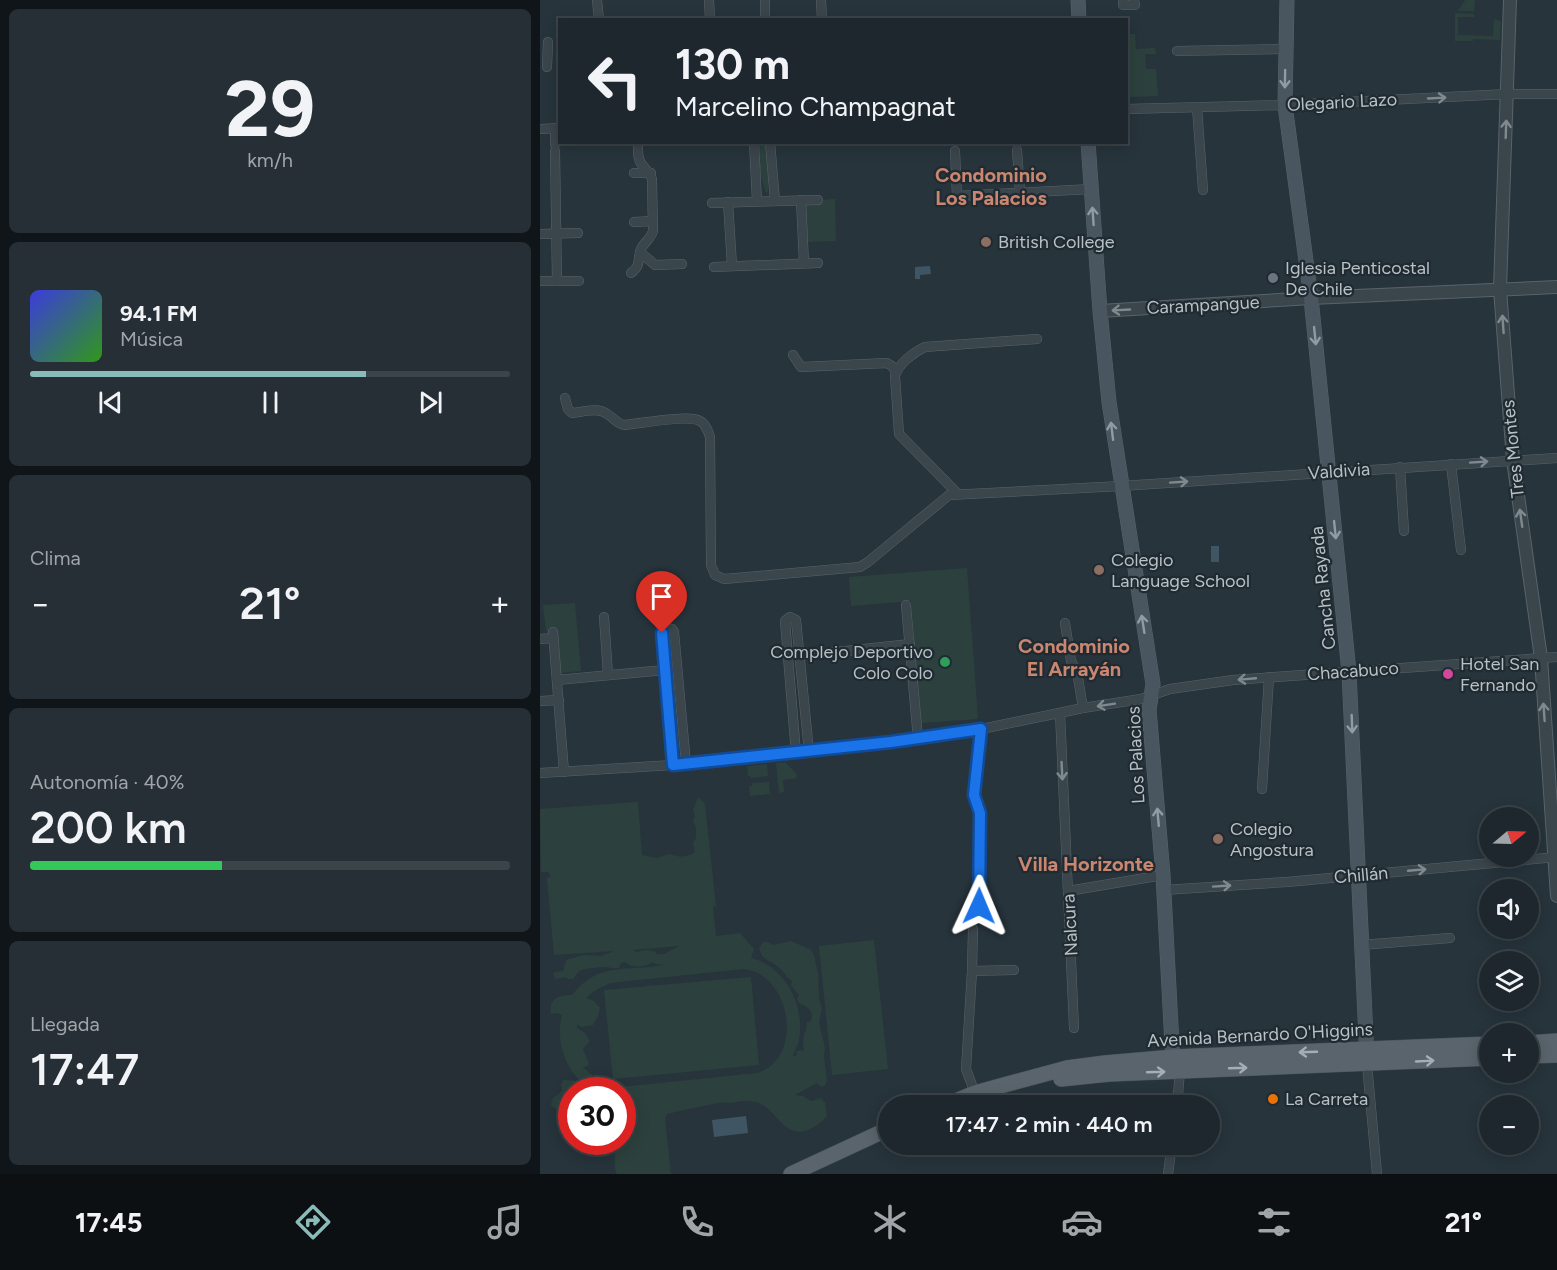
<!DOCTYPE html>
<html lang="es">
<head>
<meta charset="utf-8">
<style>
  body { margin:0; font-family:Figtree,sans-serif; background:#252f35; color:#f1f3f6; height:100vh; display:flex; flex-direction:column; font-size:22px; white-space:nowrap }
  * { box-sizing:border-box; margin:0 }
  p { font-size:20px; color:#a0a5aa }
  .icon { flex:none; width:33px; height:33px; fill:none; stroke:currentColor; stroke-width:2; stroke-linecap:round; stroke-linejoin:round }
  .map { position:relative; flex:1; overflow:hidden }
  .drawer { display:flex; flex-direction:column; gap:9px; padding:9px; background:#101519; width:540px }
  .drawer>* { flex:none }
  .banner { position:absolute; left:18px; top:18px; width:570px; height:126px; border-radius:0px; box-shadow:0 3px 15px #0003,0 0 0 2px #3b4449; background:#1d272d; color:#f1f3f6; overflow:hidden }
  .needle { width:39px; rotate:71deg }
  .buttons { position:absolute; left:939px; top:807px; display:grid; gap:12px }
  .buttons a { display:grid; place-items:center; width:60px; height:60px; border-radius:50%; background:#1d272d; box-shadow:0 3px 15px #0003,0 0 0 2px #3b4449; font-size:30px }
  .speed { position:absolute; left:18px; top:1077px; display:flex; gap:12px; font-size:30px; font-weight:700; text-align:center }
  .speed>* { display:grid; place-content:center; width:78px; height:78px; border-radius:50%; background:#1d272d; box-shadow:0 3px 15px #0003,0 0 0 2px #3b4449; line-height:1 }
  .speed .limit { border:9px solid #d22; background:#fff; color:#111 }
  .pin { position:absolute; display:grid; place-items:center; width:51px; height:51px; color:#fff; margin:-62px -26px; border-radius:50% 50% 50% 0; rotate:-45deg; box-shadow:0 0 6px #0007 }
  .pin .icon { rotate:45deg }
  .me { position:absolute; width:66px; margin:-33px; rotate:1deg; stroke-linejoin:round; filter:drop-shadow(0 0 4px #0008) }
  .turn { display:flex; align-items:center; gap:21px; height:126px; padding:0 18px; font-size:27px }
  .turn .icon { width:78px; height:78px; stroke-width:2.5 }
  .turn b { display:block; font-size:42px; line-height:51px }
  .big { font-size:45px; font-weight:600; line-height:1.1 }
  .drawer .card { flex:1; display:flex; flex-direction:column; justify-content:center; gap:9px; min-width:0; padding:0 21px; border-radius:9px; background:#252f35 }
  .drawer .dial { align-items:center; gap:0 }
  .dial b { font-size:78px; line-height:1 }
  .song { display:flex; align-items:center; gap:18px }
  .cover { width:72px; height:72px; border-radius:9px; background:linear-gradient(135deg,hsl(240 70% 55%),hsl(110 70% 35%)) }
  .played { height:6px; border-radius:3px; background:linear-gradient(90deg,#8bbbb9 70%,#3b4449 70%) }
  .keys { display:flex; justify-content:space-around; direction:ltr }
  .heat { display:flex; justify-content:space-between; align-items:center; font-size:33px; direction:ltr }
  .charge { height:9px; border-radius:4px; background:linear-gradient(90deg,#34c759 40%,#3b4449 0) }
  .trip { position:absolute; left:338px; top:1095px; width:342px; height:60px; border-radius:30px; background:#1d272d; box-shadow:0 3px 15px #0003,0 0 0 2px #3b4449; font-weight:600; line-height:60px; text-align:center }
  .tab-bar { display:flex; height:96px; justify-content:space-around; align-items:center; background:#0c1012; color:#a0a5aa }
  .tab-bar .icon { width:42px; height:42px }
  .tab-bar .current { color:#8bbbb9 }
  .tab-bar b { font-size:27px; color:#f1f3f6 }
  main { display:flex; flex:1; min-height:0 }
  .map>svg:first-child { display:block }
  .green { fill:#2c413d; fill-rule:evenodd }
  .water { fill:#3f5563 }
  .lines { fill:none; stroke-linecap:round; stroke-linejoin:round }
  .minor-casing { stroke:#59636a; stroke-width:10 }
  .tertiary-casing { stroke:#59636a; stroke-width:14 }
  .secondary-casing { stroke:#59636a; stroke-width:15 }
  .primary-casing { stroke:#475158; stroke-width:16 }
  .minor { stroke:#3b454c; stroke-width:9 }
  .tertiary { stroke:#3b454c; stroke-width:12 }
  .secondary { stroke:#49555f; stroke-width:14 }
  .primary { stroke:#59646c; stroke-width:15 }
  .oneway { stroke:#909ba3 }
  .oneway2 { stroke:#7f8990 }
  .oneway3 { stroke:#a4aeb5 }
  .route-casing { stroke:#114b97; stroke-width:15 }
  .route { stroke:#1a73e8; stroke-width:10 }
  .education-dot { fill:#8d6e63; stroke:#202a31; stroke-width:2 }
  .worship-dot { fill:#6b7280; stroke:#202a31; stroke-width:2 }
  .leisure-dot { fill:#2e9e5b; stroke:#202a31; stroke-width:2 }
  .hotel-dot { fill:#d1479c; stroke:#202a31; stroke-width:2 }
  .food-dot { fill:#e8710a; stroke:#202a31; stroke-width:2 }
  .labels { text-anchor:middle; dominant-baseline:central; stroke-width:4.5; stroke-linejoin:round; paint-order:stroke }
  .street-label { font-size:18px; fill:#b7c0c7; stroke:#202a31 }
  .poi-label { font-size:18px; fill:#b7c0c7; stroke:#202a31; text-anchor:start }
  .neighbourhood-label { font-size:20px; font-weight:bold; fill:#c98670; stroke:#202a31 }
</style>
</head>
<body>
<main>
<section class="drawer">
<div class="card dial"><b>29</b><p>km/h</p></div>
<div class="card">
<div class="song"><i class="cover"></i><div><b>94.1 FM</b><p>Música</p></div></div>
<div class="played"></div>
<div class="keys"><svg class="icon" aria-label="previous" viewBox="0 0 24 24"><path d="M18 5L8 12l10 7zM5 5v14"/></svg><svg class="icon" aria-label="pause" viewBox="0 0 24 24"><path d="M8 5v14M16 5v14"/></svg><svg class="icon" aria-label="next" viewBox="0 0 24 24"><path d="M6 5l10 7-10 7zM19 5v14"/></svg></div>
</div>
<div class="card"><p>Clima</p>
<div class="heat"><a>−</a><b class="big">21°</b><a>+</a></div>
</div>
<div class="card"><p>Autonomía · 40%</p><b class="big">200 km</b><div class="charge"></div></div>
<div class="card"><p>Llegada</p><b class="big">17:47</b></div>
</section>
<div class="map">
<svg width="1017" height="1174" viewBox="0 0 1017 1174">
  <rect width="100%" height="100%" fill="#27343c"/>
  <g class="green">
    <polygon points="925,0 935,0 934,11 918,11"/>
    <polygon points="915,13 934,14 934,17 918,17 918,35 953,36 954,19 961,21 960,40 933,39 933,41 915,41"/>
    <polygon points="586,34 595,34 596,49 615,48 616,54 605,54 606,69 616,69 618,96 587,97"/>
    <path d="M221,143H225C229,160 228,175 228,192L226,193C220,177 218,160 221,143Z"/>
    <polygon points="295,199 296,241 267,242 265,205 281,204 281,200"/>
    <polygon points="427,568 438,719 381,723 371,601 311,606 309,577"/>
    <polygon points="35,603 41,671 20,673 16,630 6,631 3,605"/>
    <polygon points="245,762 256,773 257,778 243,780 244,792 239,793 236,763"/>
    <polygon points="227,764 228,776 211,778 211,776 208,776 207,766"/>
    <polygon points="229,782 230,794 210,796 209,786 212,786 212,783"/>
    <path d="M158,797L165,804L176,906L173,907L176,936L200,933L214,949L211,958C247,967 267,1009 258,1044C256,1048 254,1053 253,1056H256L257,1051L264,1050C262,1045 264,1039 264,1034L266,1030L267,1022L271,1021C274,1012 268,1006 260,1004L257,999L259,995L251,986L252,981C246,977 243,970 237,966C228,958 223,962 219,948L223,942H228L233,945L251,941L271,950L274,955L278,974L279,998L282,1008L279,1022L285,1048L284,1056L287,1081L285,1086L281,1087L277,1083L255,1095L263,1096L271,1101L281,1098L285,1103L287,1116C281,1123 276,1126 268,1130C243,1140 236,1106 215,1102C206,1100 200,1101 192,1103C187,1103 182,1102 178,1103C161,1106 144,1110 127,1114L125,1118L131,1174H77C72,1164 77,1152 73,1142H82V1090H32L31,1123L27,1120L30,1111L24,1105L17,1110L11,1105L13,1098L22,1091L21,1085L23,1080L40,1081C23,1063 16,1039 22,1015L17,1013L11,1014C8,1000 18,994 32,995C58,961 87,972 124,965L116,964L113,962C105,967 93,969 85,962L81,963L79,968C73,969 70,967 64,967C60,967 41,969 39,971C36,974 35,977 33,979H28L25,977L16,979L13,974L15,972L23,971L26,961L29,959L44,955L61,956L74,951L14,955L7,878L11,876L8,872H1L0,809L98,802L102,855L116,858L130,854C137,858 149,857 155,852L153,843L156,838V828L153,821L155,816L153,810ZM139,946L124,954H117L114,951L106,950L96,952L93,950ZM203,969C250,972 266,1058 217,1073L81,1087C65,1086 53,1077 42,1066L46,1067L49,1064L43,1049L50,1041L45,1033L37,1028V1024L41,1027L53,1025L58,1016L60,1008L54,1001L46,998L54,991L70,983Z"/>
    <polygon points="334,940 348,1069 292,1075 279,946"/>
    <polygon points="211,977 219,1065 73,1079 64,990"/>
  </g>
  <g class="water">
    <polygon points="390,266 391,274 380,275 380,279 375,279 375,267"/>
    <rect x="671" y="546" width="8" height="16"/>
    <polygon points="206,1116 208,1133 174,1137 172,1120"/>
  </g>
  <g class="lines">
    <g class="minor-casing">
      <g id="minor">
        <polyline points="57,0 59,20"/>
        <polyline points="169,0 170,20"/>
        <polyline points="225,0 225,20"/>
        <polyline points="281,0 282,20"/>
        <polyline points="583,0 583,5 595,5 594,0"/>
        <polyline points="637,51 746,49"/>
        <polyline points="7,67 8,42"/>
        <polyline points="657,107 663,190"/>
        <polyline points="586,109 745,105 968,94 1017,94"/>
        <polyline points="15,128 15,144"/>
        <polyline points="0,129 20,128"/>
        <polyline points="214,142 217,201"/>
        <polyline points="230,142 235,201"/>
        <polyline points="477,150 480,193"/>
        <polyline points="15,151 17,281"/>
        <polyline points="415,151 417,196 551,189"/>
        <polyline points="94,173 111,173"/>
        <polyline points="261,200 264,263"/>
        <polyline points="188,202 192,266"/>
        <polyline points="172,203 278,200"/>
        <polyline points="94,222 113,221"/>
        <polyline points="0,234 38,233"/>
        <polyline points="100,252 115,265 142,264"/>
        <polyline points="174,267 278,263"/>
        <path d="M91,273C103,264 96,257 102,247C106,241 111,238 113,231L112,179C110,173 108,172 104,167C97,161 98,151 98,142"/>
        <polyline points="0,281 39,281"/>
        <polyline points="253,355 261,367 347,363 352,366 356,372"/>
        <path d="M25,398L28,409L32,413C43,412 58,407 67,414C74,418 76,423 84,425C99,424 149,414 160,421C166,424 168,431 170,437L171,565L175,575L184,579L320,567L328,562L409,495L581,486L1017,458"/>
        <polyline points="911,464 921,550"/>
        <polyline points="860,467 864,531"/>
        <path d="M418,494L359,434L355,376C358,364 374,352 385,347L497,339"/>
        <polyline points="366,605 378,739"/>
        <polyline points="64,617 68,675"/>
        <polyline points="525,623 531,661 537,672 543,708"/>
        <polyline points="13,632 24,772"/>
        <polyline points="0,639 13,638"/>
        <polyline points="259,656 370,644"/>
        <polyline points="17,680 125,670"/>
        <polyline points="0,701 19,700"/>
        <polyline points="520,713 534,1028"/>
        <polyline points="256,753 245,621 250,617 256,620 269,752"/>
        <path d="M133,765L122,633C125,629 127,628 132,629L134,632L146,764"/>
        <polyline points="0,773 133,765 351,742 432,731 543,708 601,699 630,689 693,680 1017,657"/>
        <polyline points="722,789 729,677"/>
        <polyline points="624,890 747,882 1017,857"/>
        <polyline points="528,891 623,875"/>
        <polyline points="439,906 440,813 434,795 441,729"/>
        <polyline points="433,929 432,971 426,1069 435,1093"/>
        <polyline points="821,945 910,938"/>
        <polyline points="432,971 474,970"/>
        <polyline points="827,1064 837,1174"/>
        <polyline points="637,1106 640,1071"/>
        <polyline points="628,1174 632,1144"/>
      </g>
    </g>
    <g class="tertiary-casing">
      <g id="tertiary">
        <polyline points="970,0 960,289 973,460 1001,658 1017,896"/>
        <polyline points="560,311 771,298 1017,287"/>
      </g>
    </g>
    <g class="secondary-casing">
      <g id="secondary">
        <polyline points="538,0 539,20"/>
        <polyline points="747,0 745,105 771,298 809,672 827,1059"/>
        <polyline points="548,142 560,311 569,402 613,684 609,710 623,875 632,1045 634,1057 638,1067"/>
      </g>
    </g>
    <g class="primary-casing">
      <g id="primary">
        <polyline points="988,1043 1017,1041"/>
        <polyline points="988,1056 1017,1055"/>
        <polyline points="521,1079 569,1074 950,1058"/>
        <polyline points="404,1106 435,1093 475,1082 527,1068 565,1063 634,1057 950,1044"/>
        <polyline points="251,1174 348,1129"/>
      </g>
    </g>
    <use href="#minor" class="minor"/>
    <use href="#tertiary" class="tertiary"/>
    <use href="#secondary" class="secondary"/>
    <use href="#primary" class="primary"/>
  </g>
  <defs><path id="oneway-shaft" d="M-6 0H5M1.5-3L5.5 0L1.5 3" fill="none" stroke-width="1.6" stroke-linecap="round" stroke-linejoin="round" transform="scale(1.5)"/></defs>
  <g class="oneway">
    <use href="#oneway-shaft" transform="translate(745 79) rotate(91)"/>
    <use href="#oneway-shaft" transform="translate(553 216) rotate(-94)"/>
    <use href="#oneway-shaft" transform="translate(775 336) rotate(84)"/>
    <use href="#oneway-shaft" transform="translate(572 431) rotate(-97)"/>
    <use href="#oneway-shaft" transform="translate(795 530) rotate(84)"/>
    <use href="#oneway-shaft" transform="translate(603 624) rotate(-99)"/>
    <use href="#oneway-shaft" transform="translate(812 724) rotate(88)"/>
    <use href="#oneway-shaft" transform="translate(618 817) rotate(-95)"/>
  </g>
  <g class="oneway2">
    <use href="#oneway-shaft" transform="translate(897 98) rotate(-3)"/>
    <use href="#oneway-shaft" transform="translate(966 129) rotate(-88)"/>
    <use href="#oneway-shaft" transform="translate(581 310) rotate(177)"/>
    <use href="#oneway-shaft" transform="translate(963 324) rotate(-94)"/>
    <use href="#oneway-shaft" transform="translate(939 462) rotate(-4)"/>
    <use href="#oneway-shaft" transform="translate(639 482) rotate(-4)"/>
    <use href="#oneway-shaft" transform="translate(981 518) rotate(-98)"/>
    <use href="#oneway-shaft" transform="translate(707 679) rotate(175)"/>
    <use href="#oneway-shaft" transform="translate(566 705) rotate(171)"/>
    <use href="#oneway-shaft" transform="translate(1004 712) rotate(-94)"/>
    <use href="#oneway-shaft" transform="translate(522 771) rotate(87)"/>
    <use href="#oneway-shaft" transform="translate(877 870) rotate(-5)"/>
    <use href="#oneway-shaft" transform="translate(682 886) rotate(-4)"/>
  </g>
  <g class="oneway3">
    <use href="#oneway-shaft" transform="translate(768 1052) rotate(178)"/>
    <use href="#oneway-shaft" transform="translate(885 1061) rotate(-3)"/>
    <use href="#oneway-shaft" transform="translate(698 1068) rotate(-2)"/>
    <use href="#oneway-shaft" transform="translate(616 1072) rotate(-2)"/>
  </g>
  <g class="lines">
    <g class="route-casing">
      <polyline id="route" points="122,633 133,765 351,742 441,729 434,795 440,813 439,906"/>
    </g>
    <use href="#route" class="route"/>
  </g>
  <g class="education-dot">
    <circle cx="446" cy="242" r="6"/>
    <circle cx="559" cy="570" r="6"/>
    <circle cx="678" cy="839" r="6"/>
  </g>
  <circle class="worship-dot" cx="733" cy="278" r="6"/>
  <circle class="leisure-dot" cx="405" cy="662" r="6"/>
  <circle class="hotel-dot" cx="908" cy="674" r="6"/>
  <circle class="food-dot" cx="733" cy="1099" r="6"/>
  <g class="labels">
    <g class="street-label">
      <text transform="translate(802 102) rotate(-3)">Olegario Lazo</text>
      <text transform="translate(663 305) rotate(-3)">Carampangue</text>
      <text transform="translate(973 449) rotate(-96)">Tres Montes</text>
      <text transform="translate(799 471) rotate(-4)">Valdivia</text>
      <text transform="translate(783 588) rotate(-96)">Cancha Rayada</text>
      <text transform="translate(813 671) rotate(-4)">Chacabuco</text>
      <text transform="translate(596 755) rotate(-93)">Los Palacios</text>
      <text transform="translate(821 875) rotate(-5)">Chillán</text>
      <text transform="translate(530 925) rotate(-93)">Nalcura</text>
      <text transform="translate(720 1035) rotate(-3)">Avenida Bernardo O'Higgins</text>
    </g>
    <g class="poi-label">
      <text x="458" y="242">British College</text>
      <text x="745" y="268">Iglesia Penticostal<tspan x="745" dy="21">De Chile</tspan></text>
      <text x="571" y="560">Colegio<tspan x="571" dy="21">Language School</tspan></text>
      <text x="393" y="652" text-anchor="end">Complejo Deportivo<tspan x="393" dy="21">Colo Colo</tspan></text>
      <text x="920" y="664">Hotel San<tspan x="920" dy="21">Fernando</tspan></text>
      <text x="690" y="829">Colegio<tspan x="690" dy="21">Angostura</tspan></text>
      <text x="745" y="1099">La Carreta</text>
    </g>
    <g class="neighbourhood-label">
      <text x="451" y="175">Condominio<tspan x="451" dy="23">Los Palacios</tspan></text>
      <text x="534" y="646">Condominio<tspan x="534" dy="23">El Arrayán</tspan></text>
      <text x="546" y="864">Villa Horizonte</text>
    </g>
  </g>
</svg>
<div class="buttons">
<a><svg class="needle" viewBox="-14 -14 28 28"><path d="M0-13l5 13h-10z" fill="#e53935"/><path d="M0 13l5-13h-10z" fill="#a0a5aa"/></svg></a>
<a><svg class="icon" aria-label="sound" viewBox="0 0 24 24"><path d="M4 9h4l5-4v14l-5-4H4zM17 9q2 3 0 6"/></svg></a>
<a><svg class="icon" aria-label="layers" viewBox="0 0 24 24"><path d="M12 4l9 5-9 5-9-5zM3 14l9 5 9-5"/></svg></a>
<a>+</a>
<a>−</a>
</div>
<div class="speed"><div class="limit">30</div></div>
<div class="pin" style="left:122px;top:633px;background:#d93025"><svg class="icon" aria-label="arrive" viewBox="0 0 24 24"><path d="M6 21V4h12l-3 4 3 4H6"/></svg></div>
<svg class="me" style="left:439px;top:906px" viewBox="-20 -20 40 40"><path d="M0-17L14 15 0 8-14 15z" fill="#1a73e8" stroke="#fff" stroke-width="4"/></svg>
<div class="trip">17:47 · 2 min · 440 m</div>
<div class="banner">
<div class="turn"><svg class="icon" aria-label="left" viewBox="0 0 24 24"><path d="M17 20v-9H6M10 6l-5 5 5 5"/></svg><div><b>130 m</b>Marcelino Champagnat</div></div>
</div>
</div>
</main>
<nav class="tab-bar">
<b>17:45</b>
<svg class="icon current" aria-label="directions" viewBox="0 0 24 24"><path d="M12 3l9 9-9 9-9-9zM9 14v-3h6M13 9l2 2-2 2"/></svg>
<svg class="icon" aria-label="music" viewBox="0 0 24 24"><path d="M9 18V5l10-2v13"/><circle cx="6" cy="18" r="3"/><circle cx="16" cy="16" r="3"/></svg>
<svg class="icon" aria-label="phone" viewBox="0 0 24 24"><path d="M5 4h4l2 5-3 2q2 4 5 5l2-3 5 2v4C11 20 4 13 5 4z"/></svg>
<svg class="icon" aria-label="climate" viewBox="0 0 24 24"><path d="M12 3v18M4 7l16 10M4 17L20 7"/></svg>
<svg class="icon" aria-label="car" viewBox="0 0 24 24"><path d="M5 17H2v-5l4-1 3-4h7l3 4 3 1v5h-3M9 17h6M6 11h13"/><circle cx="7" cy="17" r="2"/><circle cx="17" cy="17" r="2"/></svg>
<svg class="icon" aria-label="filters" viewBox="0 0 24 24"><path d="M4 7h16M4 17h16"/><circle cx="9" cy="7" r="2"/><circle cx="15" cy="17" r="2"/></svg>
<b>21°</b>
</nav>
</body>
</html>
